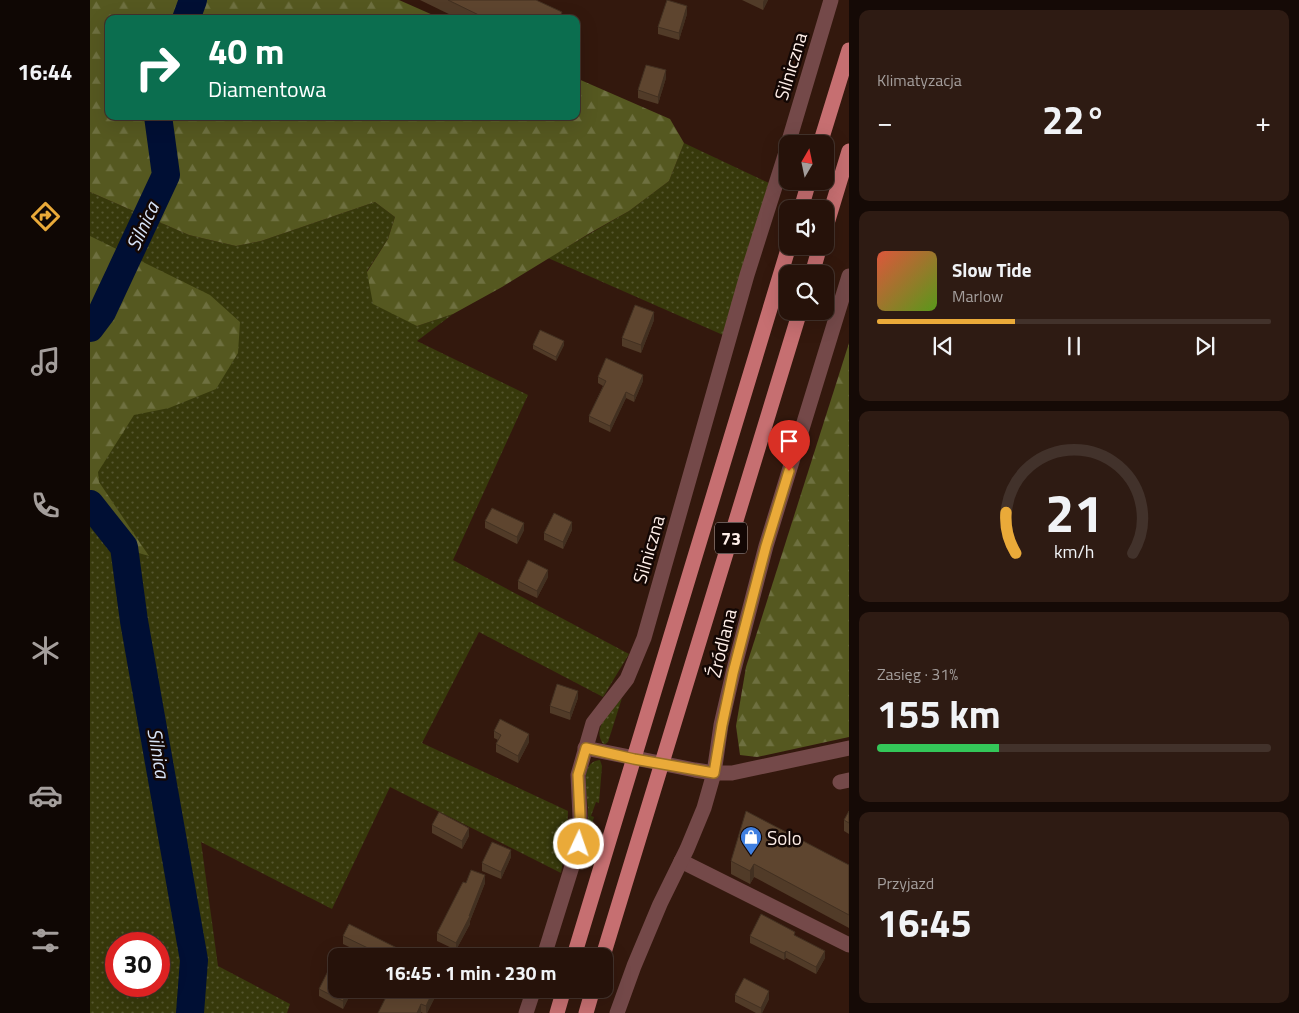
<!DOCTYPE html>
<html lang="pl">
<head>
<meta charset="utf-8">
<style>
  body { margin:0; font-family:"Titillium Web",sans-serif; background:#2e1b13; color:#f1f3f6; height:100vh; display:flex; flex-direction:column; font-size:19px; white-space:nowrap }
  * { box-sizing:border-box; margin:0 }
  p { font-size:16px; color:#a49e9c }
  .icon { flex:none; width:28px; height:28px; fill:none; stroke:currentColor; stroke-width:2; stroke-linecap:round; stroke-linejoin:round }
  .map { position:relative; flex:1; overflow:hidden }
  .drawer { display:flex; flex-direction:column; gap:10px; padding:10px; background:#150a06; width:450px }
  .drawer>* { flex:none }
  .top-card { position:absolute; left:15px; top:15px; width:475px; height:105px; border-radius:10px; box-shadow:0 5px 20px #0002,0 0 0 1px #42322b; background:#0b6e4f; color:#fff; overflow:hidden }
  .needle { width:32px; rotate:9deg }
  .buttons { position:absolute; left:689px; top:135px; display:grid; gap:10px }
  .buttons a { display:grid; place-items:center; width:55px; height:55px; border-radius:10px; background:#26120a; box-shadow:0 5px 20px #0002,0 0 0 1px #42322b; font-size:25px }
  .speed { position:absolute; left:15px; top:932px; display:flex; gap:10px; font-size:25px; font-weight:700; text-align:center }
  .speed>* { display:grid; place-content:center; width:65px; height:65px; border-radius:50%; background:#26120a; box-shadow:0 5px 20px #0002,0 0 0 1px #42322b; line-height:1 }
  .speed .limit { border:8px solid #d22; background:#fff; color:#111 }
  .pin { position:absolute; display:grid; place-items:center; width:42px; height:42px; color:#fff; margin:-51px -21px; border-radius:50% 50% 50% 0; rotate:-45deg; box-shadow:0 0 5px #0007 }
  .pin .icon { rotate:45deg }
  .me { position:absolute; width:55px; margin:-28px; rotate:3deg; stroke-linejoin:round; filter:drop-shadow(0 0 4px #0008) }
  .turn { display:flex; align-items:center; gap:18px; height:105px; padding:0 20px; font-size:22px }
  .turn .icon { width:65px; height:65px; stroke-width:2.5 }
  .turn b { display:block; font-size:35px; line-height:42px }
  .big { font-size:38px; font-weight:700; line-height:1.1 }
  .drawer .widget { flex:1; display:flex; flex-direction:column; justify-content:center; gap:8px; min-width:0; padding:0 18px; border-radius:10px; background:#2e1b13 }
  .drawer .dial { align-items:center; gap:0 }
  .dial svg { height:130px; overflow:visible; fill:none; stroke:#42322b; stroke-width:7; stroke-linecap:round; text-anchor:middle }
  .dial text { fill:#f1f3f6; stroke:none }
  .song { display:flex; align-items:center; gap:15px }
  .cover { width:60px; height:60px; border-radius:8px; background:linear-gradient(135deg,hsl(10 70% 55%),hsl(90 70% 35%)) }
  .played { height:5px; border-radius:2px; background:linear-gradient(90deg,#eaaa39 35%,#42322b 35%) }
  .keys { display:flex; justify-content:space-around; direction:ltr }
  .heat { display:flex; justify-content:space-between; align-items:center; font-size:28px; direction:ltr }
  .charge { height:8px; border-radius:4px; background:linear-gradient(90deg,#34c759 31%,#42322b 0) }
  .trip { position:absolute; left:238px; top:948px; width:285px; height:50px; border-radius:10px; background:#26120a; box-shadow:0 5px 20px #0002,0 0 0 1px #42322b; font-weight:700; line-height:50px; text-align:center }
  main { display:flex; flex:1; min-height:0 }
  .tabs { display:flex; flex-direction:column; width:90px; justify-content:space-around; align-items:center; background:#0f0704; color:#a49e9c }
  .tabs .icon { width:35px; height:35px }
  .tabs .current { color:#eaaa39 }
  .tabs b { font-size:22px; color:#f1f3f6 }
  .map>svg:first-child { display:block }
  .grass { fill:url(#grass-dots); fill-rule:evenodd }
  .forest { fill:url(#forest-firs) }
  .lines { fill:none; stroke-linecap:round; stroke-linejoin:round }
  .river { stroke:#000f34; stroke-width:28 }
  .minor { stroke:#744949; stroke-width:15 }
  .major { stroke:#c66f71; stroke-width:15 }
  .wall { fill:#513b28 }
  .shaded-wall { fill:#423021 }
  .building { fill:#5e452f; stroke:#423021 }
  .route-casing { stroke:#986e25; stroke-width:12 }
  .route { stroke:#eaaa39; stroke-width:9 }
  .labels { text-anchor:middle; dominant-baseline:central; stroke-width:5; stroke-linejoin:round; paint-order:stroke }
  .shield { fill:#130704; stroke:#b8a9a4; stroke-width:1 }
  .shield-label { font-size:18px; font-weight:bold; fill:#ffefe9 }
  .street-label { font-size:19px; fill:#ffefe9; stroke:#130704 }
  .poi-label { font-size:19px; fill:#ffefe9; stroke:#130704; text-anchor:start }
  .water-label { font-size:20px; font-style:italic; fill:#d6e3f8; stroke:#130704 }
</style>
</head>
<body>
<main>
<nav class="tabs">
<b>16:44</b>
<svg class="icon current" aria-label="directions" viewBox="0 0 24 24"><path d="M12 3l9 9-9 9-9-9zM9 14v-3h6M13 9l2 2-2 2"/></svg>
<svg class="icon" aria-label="music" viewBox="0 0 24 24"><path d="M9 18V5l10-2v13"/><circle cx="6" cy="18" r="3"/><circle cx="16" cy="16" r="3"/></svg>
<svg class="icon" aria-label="phone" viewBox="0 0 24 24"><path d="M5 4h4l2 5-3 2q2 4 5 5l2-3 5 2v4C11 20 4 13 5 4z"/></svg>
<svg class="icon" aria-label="climate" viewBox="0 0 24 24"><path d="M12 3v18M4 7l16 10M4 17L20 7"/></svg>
<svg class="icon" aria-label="car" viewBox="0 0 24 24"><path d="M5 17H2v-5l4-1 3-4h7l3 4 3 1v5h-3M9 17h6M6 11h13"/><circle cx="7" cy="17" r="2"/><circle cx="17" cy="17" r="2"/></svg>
<svg class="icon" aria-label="filters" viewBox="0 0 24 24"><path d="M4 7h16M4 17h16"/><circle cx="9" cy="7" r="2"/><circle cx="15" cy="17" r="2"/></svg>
</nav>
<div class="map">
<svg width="759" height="1013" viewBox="0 0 759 1013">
  <defs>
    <pattern id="grass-dots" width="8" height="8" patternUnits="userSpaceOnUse" patternTransform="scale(1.25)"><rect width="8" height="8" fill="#37390b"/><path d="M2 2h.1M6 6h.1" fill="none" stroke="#55562f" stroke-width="1.8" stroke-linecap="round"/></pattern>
    <pattern id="forest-firs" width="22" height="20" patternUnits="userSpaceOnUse" patternTransform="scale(1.25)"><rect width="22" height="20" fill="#555820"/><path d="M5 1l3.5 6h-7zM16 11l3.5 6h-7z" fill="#6e7040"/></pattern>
  </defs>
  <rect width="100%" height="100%" fill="#33180d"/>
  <g class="grass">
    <polygon points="594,143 679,183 633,335 458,258 539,211 579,181"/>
    <path d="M0,192L99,235L146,246L171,241L285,202L305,217L298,239L277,271L327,326L363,314L327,341L438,395L363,560L539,654L513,697L389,632L332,743L478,811L477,835L471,873L300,787L242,909L111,842L128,966L200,1004L197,1013H0ZM26,944H69V986H26Z"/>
    <path d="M532,698L518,742L514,745C500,728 522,710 532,698Z"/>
    <path d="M510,760L512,766L509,803L506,802L501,816L504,817L499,834L498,833C498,825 498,817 498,809C497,794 488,762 510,760Z"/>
  </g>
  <g class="forest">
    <polygon points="0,0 309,0 352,19 19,19 19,116 486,116 486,78 580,119 594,143 579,181 539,211 500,233 412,287 363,314 327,326 283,304 277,272 298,239 305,217 285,202 171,241 146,246 99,235 0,192"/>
    <polygon points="0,236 120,295 150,322 148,353 126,389 79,408 44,415 8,472 9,482 59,556 25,546 0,521"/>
    <polygon points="759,343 759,737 667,757 650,755 646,726 656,667"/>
  </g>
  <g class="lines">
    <g class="river">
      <polyline points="96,19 103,0"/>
      <polyline points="0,328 12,312 76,175 68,116"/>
      <polyline points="0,504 34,547 44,621 104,960 100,1013"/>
    </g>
    <g class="minor">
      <polyline points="698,144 741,0"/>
      <polyline points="495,748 605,770 624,773 642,773 759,748"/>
      <polyline points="750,782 759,780"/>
      <polyline points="591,861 759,945"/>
      <polyline points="454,956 489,844 490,817 488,775 503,723 537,679 554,638 657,275 698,146"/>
      <polyline points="436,1013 444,989"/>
      <polyline points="527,1013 544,966 570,904 597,849 614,808 624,773 631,725 643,673 676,546 759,276"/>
    </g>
    <g class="major">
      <polyline points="730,144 759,50"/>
      <polyline points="711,209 719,181"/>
      <polyline points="735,230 759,151"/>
      <polyline points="722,274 730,246"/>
      <polyline points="484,956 699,246"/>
      <polyline points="513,956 710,311"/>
      <polyline points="467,1013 474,989"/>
      <polyline points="496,1013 503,989"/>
    </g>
  </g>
  <g class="wall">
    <polygon points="330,0 446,0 472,19 369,19"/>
    <polygon points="652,0 678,0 673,10"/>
    <polygon points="597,14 589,40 568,34 568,27"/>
    <polygon points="576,78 568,104 548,98 548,90"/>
    <polygon points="564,320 551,353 532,346 532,338"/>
    <polygon points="443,345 474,345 466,361 443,349"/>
    <polygon points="508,377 553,381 544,402 536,398 520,432 499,422 499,416 513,386 508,383"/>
    <polygon points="395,521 434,530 427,544 395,528"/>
    <polygon points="482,530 473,549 454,540 454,533"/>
    <polygon points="458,577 447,598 428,589 428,581"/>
    <polygon points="488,698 480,720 460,713 460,706"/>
    <polygon points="404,731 439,742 428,763 406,752 406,744 408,740 404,738"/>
    <polygon points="759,811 759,834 754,831 754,820"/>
    <polygon points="342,825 379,836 372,849 342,833"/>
    <polygon points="421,857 411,879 392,871 392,863"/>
    <polygon points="641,861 759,865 759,928 664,877 660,884 641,874"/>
    <polygon points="376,883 395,883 380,921 380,924 366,950 347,941 347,933"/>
    <polygon points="253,936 323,956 278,956 253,944"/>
    <polygon points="660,936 705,936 735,958 726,974 696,958 694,960 660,943"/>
    <polygon points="229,989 262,989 262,991 253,1009 229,996"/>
    <polygon points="285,989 349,989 337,1013 333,1013"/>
    <polygon points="645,995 679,999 672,1013 666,1013 645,1002"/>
  </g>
  <g class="shaded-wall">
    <polygon points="674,0 678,0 673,10 673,2"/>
    <polygon points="597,6 597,14 589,40 589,33"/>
    <polygon points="487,44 487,58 486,60 486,46"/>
    <polygon points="576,70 576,78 568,104 568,97"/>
    <polygon points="564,312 564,320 551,353 551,345"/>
    <polygon points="474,341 474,345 466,361 466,357"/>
    <polygon points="553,375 553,381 544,402 544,396"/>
    <polygon points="536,392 536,398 520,432 520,426"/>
    <polygon points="482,522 482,530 473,549 473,542"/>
    <polygon points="434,523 434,530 427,544 427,537"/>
    <polygon points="458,570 458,577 447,598 447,591"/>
    <polygon points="488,691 488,698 480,720 480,713"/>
    <polygon points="439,734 439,742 428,763 428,756"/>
    <polygon points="379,828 379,836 372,849 372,841"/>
    <polygon points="421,850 421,857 411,879 411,872"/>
    <polygon points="664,864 664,877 660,884 660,871"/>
    <polygon points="395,875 395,883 380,921 380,924 366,950 366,943 379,916"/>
    <polygon points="696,951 696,958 694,960 694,953"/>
    <polygon points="735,951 735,958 726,974 726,967"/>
    <polygon points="259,989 262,989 262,991 253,1009 253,1001"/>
    <polygon points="344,989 349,989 337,1013 336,1013 336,1006"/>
    <polygon points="679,991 679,999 672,1013 671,1013 671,1008"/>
    <polygon points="331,1004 331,1013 327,1013"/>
  </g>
  <g class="building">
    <polygon points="358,0 446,0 472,12 469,19 397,19"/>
    <polygon points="577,0 597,6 589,33 568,27"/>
    <polygon points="556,65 576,70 568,97 548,90"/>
    <polygon points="545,305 564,312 551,345 532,338"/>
    <polygon points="450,330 474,341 466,357 443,345"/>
    <polygon points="516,358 553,375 544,396 536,392 520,426 499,416 516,381 508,377"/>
    <polygon points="402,508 434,523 427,537 395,521"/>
    <polygon points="464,513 482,522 473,542 454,533"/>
    <polygon points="438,560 458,570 447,591 428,581"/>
    <polygon points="467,684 488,691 480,713 460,706"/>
    <polygon points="410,719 439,734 428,756 406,744 411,735 404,731"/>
    <polygon points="656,811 759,865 759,915 664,864 660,871 641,861"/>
    <polygon points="759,811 759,823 754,820"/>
    <polygon points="349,812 379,828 372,841 342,825"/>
    <polygon points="402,842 421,850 411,872 392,863"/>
    <polygon points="381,870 395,875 379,916 380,916 366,943 347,933 373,882 376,883"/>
    <polygon points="671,914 705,932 704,935 735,951 726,967 696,951 694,953 660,936"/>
    <polygon points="259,924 323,956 279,956 282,950 253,936"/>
    <polygon points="238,971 246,975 246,989 259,989 253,1001 229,989"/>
    <polygon points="654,978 679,991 671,1008 645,995"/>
    <polygon points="300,989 344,989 336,1006 331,1004 327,1013 288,1013"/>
  </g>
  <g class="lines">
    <g class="route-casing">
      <polyline id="route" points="489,844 490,817 488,775 496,748 544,759 624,773 632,725 643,673 676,546 699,471"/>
    </g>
    <use href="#route" class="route"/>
  </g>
  <defs>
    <g id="shop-pin" transform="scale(1.125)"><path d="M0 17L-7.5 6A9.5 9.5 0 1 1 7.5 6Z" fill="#3f7fe0" stroke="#130704"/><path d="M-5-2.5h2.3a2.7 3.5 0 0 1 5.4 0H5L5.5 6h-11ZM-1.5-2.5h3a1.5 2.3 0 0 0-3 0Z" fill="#fff"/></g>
  </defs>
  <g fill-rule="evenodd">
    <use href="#shop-pin" x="661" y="837"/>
  </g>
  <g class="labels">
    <rect class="shield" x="625" y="522.5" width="32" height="31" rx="4"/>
    <g class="shield-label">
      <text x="641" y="538">73</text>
    </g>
    <g class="street-label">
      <text transform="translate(700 66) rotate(-73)">Silniczna</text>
      <text transform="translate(558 549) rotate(-74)">Silniczna</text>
      <text transform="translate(631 643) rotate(-76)">Źródlana</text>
    </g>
    <g class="poi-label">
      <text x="677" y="837">Solo</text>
    </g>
    <g class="water-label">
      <text transform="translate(52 226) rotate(-65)">Silnica</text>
      <text transform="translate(69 753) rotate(80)">Silnica</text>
    </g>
  </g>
</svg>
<div class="buttons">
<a><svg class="needle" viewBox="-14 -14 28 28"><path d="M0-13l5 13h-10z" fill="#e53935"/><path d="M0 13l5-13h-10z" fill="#a49e9c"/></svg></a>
<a><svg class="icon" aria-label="sound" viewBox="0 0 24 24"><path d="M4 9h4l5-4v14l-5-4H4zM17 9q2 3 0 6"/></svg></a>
<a><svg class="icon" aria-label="search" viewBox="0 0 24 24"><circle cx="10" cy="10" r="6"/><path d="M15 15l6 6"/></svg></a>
</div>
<div class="speed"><div class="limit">30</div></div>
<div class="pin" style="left:699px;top:471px;background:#d93025"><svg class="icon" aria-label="arrive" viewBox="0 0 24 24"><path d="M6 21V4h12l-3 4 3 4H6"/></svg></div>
<svg class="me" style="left:489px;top:844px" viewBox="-20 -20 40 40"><circle r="17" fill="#eaaa39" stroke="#fff" stroke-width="3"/><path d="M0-11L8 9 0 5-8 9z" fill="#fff"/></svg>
<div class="trip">16:45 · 1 min · 230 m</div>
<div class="top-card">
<div class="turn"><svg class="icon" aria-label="right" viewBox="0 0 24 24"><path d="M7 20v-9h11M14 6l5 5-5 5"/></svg><div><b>40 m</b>Diamentowa</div></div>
</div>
</div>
<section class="drawer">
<div class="widget"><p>Klimatyzacja</p>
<div class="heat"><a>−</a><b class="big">22°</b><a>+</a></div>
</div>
<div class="widget">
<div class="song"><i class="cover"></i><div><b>Slow Tide</b><p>Marlow</p></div></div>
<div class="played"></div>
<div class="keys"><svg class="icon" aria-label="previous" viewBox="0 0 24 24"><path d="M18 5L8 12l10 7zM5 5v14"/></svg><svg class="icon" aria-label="pause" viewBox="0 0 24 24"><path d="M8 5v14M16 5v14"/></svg><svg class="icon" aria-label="next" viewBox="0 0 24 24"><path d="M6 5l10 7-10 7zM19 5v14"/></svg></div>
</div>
<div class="widget dial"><svg viewBox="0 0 100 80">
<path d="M14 69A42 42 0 1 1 86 69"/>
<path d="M14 69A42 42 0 0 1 8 44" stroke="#eaaa39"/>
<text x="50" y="56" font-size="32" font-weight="700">21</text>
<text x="50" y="72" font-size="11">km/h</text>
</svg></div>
<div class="widget"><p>Zasięg · 31%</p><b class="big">155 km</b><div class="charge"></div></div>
<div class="widget"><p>Przyjazd</p><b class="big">16:45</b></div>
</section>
</main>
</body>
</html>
